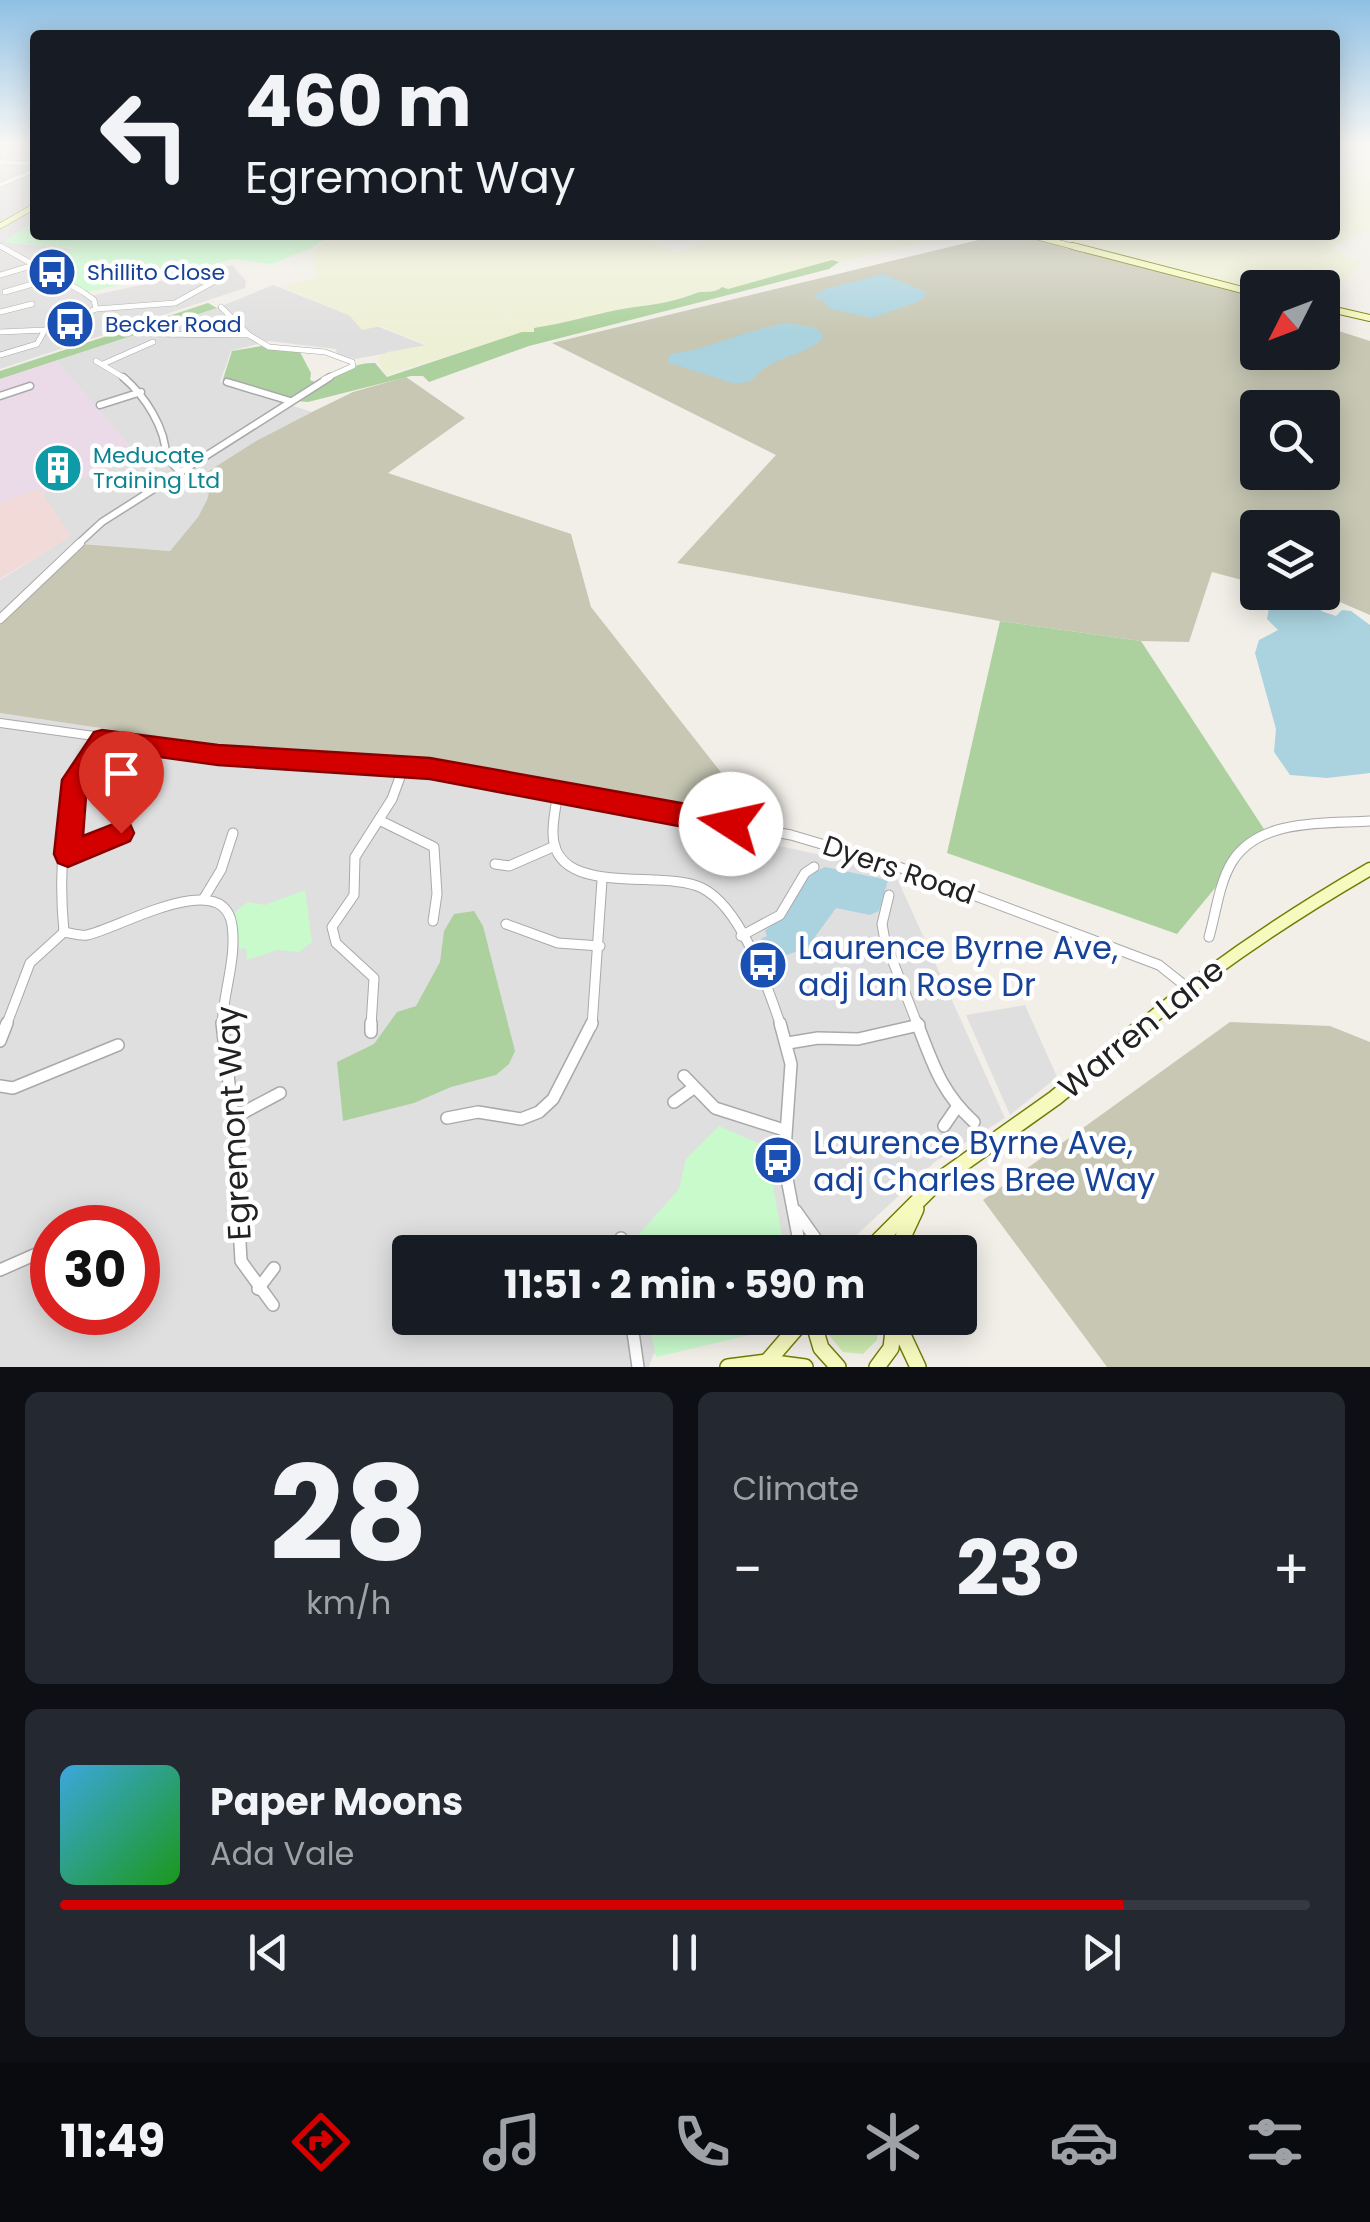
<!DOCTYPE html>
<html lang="en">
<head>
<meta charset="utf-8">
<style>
  body { margin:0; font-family:Poppins,sans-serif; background:#242831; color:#f1f3f6; height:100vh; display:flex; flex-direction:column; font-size:38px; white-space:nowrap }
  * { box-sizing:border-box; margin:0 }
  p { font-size:32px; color:#9ea1a6 }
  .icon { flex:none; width:55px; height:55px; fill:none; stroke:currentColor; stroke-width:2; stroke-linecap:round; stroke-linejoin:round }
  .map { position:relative; height:1367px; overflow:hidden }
  .side { display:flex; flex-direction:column; gap:25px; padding:25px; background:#0d0f14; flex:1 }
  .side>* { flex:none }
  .top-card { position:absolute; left:30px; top:30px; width:1310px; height:210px; border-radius:10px; box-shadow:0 5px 25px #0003; background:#171b24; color:#f1f3f6; overflow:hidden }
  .needle { width:65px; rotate:228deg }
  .tools { position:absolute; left:1240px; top:270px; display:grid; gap:20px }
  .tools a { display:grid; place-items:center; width:100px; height:100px; border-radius:10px; background:#171b24; box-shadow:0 5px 25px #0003; font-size:50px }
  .speed { position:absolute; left:30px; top:1205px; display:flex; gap:20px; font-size:50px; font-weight:700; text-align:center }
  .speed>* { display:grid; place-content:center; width:130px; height:130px; border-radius:50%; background:#171b24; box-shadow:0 5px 25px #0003; line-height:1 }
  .speed .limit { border:15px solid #d22; background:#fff; color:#111 }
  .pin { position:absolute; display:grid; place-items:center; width:85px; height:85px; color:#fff; margin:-102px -42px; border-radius:50% 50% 50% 0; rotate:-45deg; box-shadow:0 0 10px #0007 }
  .pin .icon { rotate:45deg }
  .me { position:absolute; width:110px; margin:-55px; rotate:280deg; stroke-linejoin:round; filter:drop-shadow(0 0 8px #0008) }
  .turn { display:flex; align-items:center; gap:35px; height:210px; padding:0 50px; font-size:45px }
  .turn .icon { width:130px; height:130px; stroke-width:2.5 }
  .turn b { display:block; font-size:70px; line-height:85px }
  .big { font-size:75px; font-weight:700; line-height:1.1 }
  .side .widget { flex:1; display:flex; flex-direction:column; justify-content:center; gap:15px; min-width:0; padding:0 35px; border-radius:15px; background:#242831 }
  .side .dial { align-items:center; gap:0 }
  .dial b { font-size:130px; line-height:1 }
  .song { display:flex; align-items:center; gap:30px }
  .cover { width:120px; height:120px; border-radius:15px; background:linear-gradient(135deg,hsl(200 70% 55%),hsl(120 70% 35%)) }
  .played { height:10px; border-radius:5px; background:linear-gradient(90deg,#d40000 85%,#363941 85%) }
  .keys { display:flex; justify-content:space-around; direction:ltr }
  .heat { display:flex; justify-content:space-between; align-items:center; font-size:55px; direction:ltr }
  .side .tiles { flex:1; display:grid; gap:25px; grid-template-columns:1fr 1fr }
  .widget:last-child { grid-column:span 2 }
  .trip { position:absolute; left:392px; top:1235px; width:585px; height:100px; border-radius:10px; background:#171b24; box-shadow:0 5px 25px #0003; font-weight:700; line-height:100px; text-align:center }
  .menu { display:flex; height:160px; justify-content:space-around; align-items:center; background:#090b0e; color:#9ea1a6 }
  .menu .icon { width:70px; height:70px }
  .menu .current { color:#d40000 }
  .menu b { font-size:45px; color:#f1f3f6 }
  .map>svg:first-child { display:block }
  .residential { fill:#e0dfdf; fill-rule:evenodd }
  .commercial { fill:#f2dad9 }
  .industrial { fill:#ebdbe8 }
  .construction { fill:#c7c7b4; fill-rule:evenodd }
  .farmland { fill:#eef0d5 }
  .grass { fill:#cdebb0 }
  .forest { fill:#add19e }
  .park { fill:#c8facc }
  .water { fill:#aad3df }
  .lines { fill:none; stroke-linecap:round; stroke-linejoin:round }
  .street-far5-casing { stroke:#a9a9a9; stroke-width:5 }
  .street-far4-casing { stroke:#a9a9a9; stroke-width:6 }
  .street-far3-casing { stroke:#a9a9a9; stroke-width:9 }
  .street-far2-casing { stroke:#a9a9a9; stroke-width:10 }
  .street-far1-casing { stroke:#a9a9a9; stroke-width:11 }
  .street-casing { stroke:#a9a9a9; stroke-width:14 }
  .secondary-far3-casing { stroke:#707d05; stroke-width:6 }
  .secondary-far2-casing { stroke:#707d05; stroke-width:8 }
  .secondary-far1-casing { stroke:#707d05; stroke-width:15 }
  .secondary-casing { stroke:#707d05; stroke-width:18 }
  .street-far5 { stroke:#fff; stroke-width:4 }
  .street-far4 { stroke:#fff; stroke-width:5 }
  .street-far3 { stroke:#fff; stroke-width:6 }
  .street-far2 { stroke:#fff; stroke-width:8 }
  .street-far1 { stroke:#fff; stroke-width:9 }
  .street { stroke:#fff; stroke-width:11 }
  .secondary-far3 { stroke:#f7fabf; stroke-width:5 }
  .secondary-far2 { stroke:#f7fabf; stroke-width:6 }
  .secondary-far1 { stroke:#f7fabf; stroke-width:12 }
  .secondary { stroke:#f7fabf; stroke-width:15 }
  .route { fill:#d40000; stroke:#8a0000; stroke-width:2.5 }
  .labels { text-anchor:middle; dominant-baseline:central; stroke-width:9; stroke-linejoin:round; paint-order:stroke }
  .far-transit-label { font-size:22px; fill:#164399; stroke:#fff; text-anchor:start }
  .far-culture-label { font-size:22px; fill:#0d838f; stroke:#fff; text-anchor:start }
  .street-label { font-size:28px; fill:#222; stroke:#fff }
  .near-transit-label { font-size:32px; fill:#164399; stroke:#fff; text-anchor:start }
  .near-street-label { font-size:32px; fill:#222; stroke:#fff }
</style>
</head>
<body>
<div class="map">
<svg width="1370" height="1367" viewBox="0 0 1370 1367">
  <rect width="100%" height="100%" fill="#f2efe9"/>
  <g class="residential">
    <polygon points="0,145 35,145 35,222 4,242 74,249 63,255 66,258 36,268 86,297 232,265 246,281 245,288 0,369"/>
    <polygon points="273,285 427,346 355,359 337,354 336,349 269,341 231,351 220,382 312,412 256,441 199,479 209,492 207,500 198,517 170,551 74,543 0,616 0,580 70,536 42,494 138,455 56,361 217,308"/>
    <path d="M0,713L296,757L295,770L408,772L459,779L850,861L897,878L1005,1118L936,1161L847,1244L794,1252H410V1318H693L653,1355L649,1367H0ZM52,1228H138V1312H52Z"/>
    <polygon points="1025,1005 1057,1077 1010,1115 966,1015"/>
  </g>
  <polygon class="commercial" points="38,488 71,536 0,579 0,504"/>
  <polygon class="industrial" points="56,361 139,455 42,494 38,489 0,504 0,379"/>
  <g class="construction">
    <path d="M999,235H1019L1257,297L1258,352H1322L1323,326L1370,341V615L1319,593L1322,592V528H1258L1257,584L1212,572L1189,642L1141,641L1000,621L677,563L776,455L552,343ZM1258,408H1322V472H1258Z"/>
    <polygon points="406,377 465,418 388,473 571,534 591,607 764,827 0,713 0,624 83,544 170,551 198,517 207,500 209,492 198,478 256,441 312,412 353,392"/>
    <polygon points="1230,1022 1330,1026 1370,1042 1370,1367 1107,1367 983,1200"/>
  </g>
  <g class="farmland">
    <polygon points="1335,160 1370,174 1370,230 1331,247 1361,264 1323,301 1322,288 1257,290 1046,235 1335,235"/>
    <polygon points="335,235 632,235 676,253 725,235 761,235 770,239 780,235 952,235 653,307 608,313 509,337 386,375 377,358 388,352 427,345 381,326 362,330 349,315 282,287 317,277 312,256 319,245"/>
  </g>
  <polygon class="grass" points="824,1318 879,1318 877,1340 863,1354 843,1352 828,1334"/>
  <g class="forest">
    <path d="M832,260L839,262L829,269L529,346L429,382L423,376H411L308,402L295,401C316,386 349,361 375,363L387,377L522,332H534V328C565,323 588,316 617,310C644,305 669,304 694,294C704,289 713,295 722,287L728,289Z"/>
    <polygon points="208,303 217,308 0,379 0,371"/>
    <polygon points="262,346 300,352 311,373 310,380 315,382 290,400 223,379 232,351"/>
    <polygon points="1000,621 1141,641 1264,829 1177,934 947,853"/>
    <polygon points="474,911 483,926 515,1051 509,1064 496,1075 451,1087 414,1103 343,1121 337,1062 374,1044 397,1012 416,1006 440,962 444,931 454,914"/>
  </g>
  <g class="park">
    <polygon points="35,222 35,235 332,235 310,249 271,264 234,259 88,292 41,265 64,258 62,256 73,248 3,242"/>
    <polygon points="305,890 312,942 299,952 277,950 247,960 246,948 239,949 235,912 248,902 265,905"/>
    <polygon points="719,1126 760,1144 763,1168 770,1170 785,1252 635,1252 633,1241 679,1189 686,1159"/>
    <polygon points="648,1318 778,1318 758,1333 656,1357"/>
  </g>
  <g class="water">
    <polygon points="883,274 928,293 917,302 872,318 828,308 824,301 813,298 823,290"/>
    <path d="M788,323L815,328L823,335L821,340C799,358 771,356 751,381L735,384L667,362L671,354C712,349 747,329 788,323Z"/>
    <polygon points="1283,592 1300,593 1325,605 1321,611 1336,616 1342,610 1351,611 1370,625 1370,773 1327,778 1290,775 1274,752 1276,729 1255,653 1259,640 1278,630 1267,619 1269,608 1280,609"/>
    <path d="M825,867L888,880L879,911L870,915L836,908L807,948L772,960L761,939L767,936L765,931C788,913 797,878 825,867Z"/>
  </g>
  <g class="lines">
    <g class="street-far5-casing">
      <g id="street-far5">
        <polyline points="31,153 35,151"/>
        <polyline points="0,162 35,164"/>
        <polyline points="0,185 35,170"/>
        <polyline points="0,246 5,249"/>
      </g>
    </g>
    <g class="street-far4-casing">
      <g id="street-far4">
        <polyline points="0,275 34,265"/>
        <polyline points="5,292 57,277"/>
        <polyline points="221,307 249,335"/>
        <polyline points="96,309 175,303 215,281 208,274"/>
        <polyline points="0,312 32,304"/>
        <polyline points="0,332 45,330 96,309 94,300 83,292 0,246"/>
        <polyline points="150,334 249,335 269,347 325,352 352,362"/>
        <polyline points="0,355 37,344 45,330"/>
        <polyline points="96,361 126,379"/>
        <polyline points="103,364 153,342"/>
        <polyline points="324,379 353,366 352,362"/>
      </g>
    </g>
    <g class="street-far3-casing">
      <g id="street-far3">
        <path d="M123,377C145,396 166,428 166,457L180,472"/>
        <polyline points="227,382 290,401"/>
        <polyline points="0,396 30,386"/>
        <polyline points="100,405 141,392"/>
        <polyline points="77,545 102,522 330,377"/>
      </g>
    </g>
    <g class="street-far2-casing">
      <g id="street-far2">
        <polyline points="0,619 80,543"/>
        <polyline points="0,723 246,757"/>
        <polyline points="90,757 102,740"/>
      </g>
    </g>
    <g class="street-far1-casing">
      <g id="street-far1">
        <path d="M92,754C60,795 59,881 64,932C71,933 80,936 87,935C118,929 223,866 232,925C237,958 223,993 222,1026"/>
        <polyline points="213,754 430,768 791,835 896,866 1159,965 1188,988"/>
        <path d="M558,793C556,805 553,819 553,831C551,900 662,868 702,888C742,908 767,986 781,1026"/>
        <polyline points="379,820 434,847 437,894 433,921"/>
        <polyline points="68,854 121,833"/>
        <polyline points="495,864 509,866 555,846"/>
        <polyline points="889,895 882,924 885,941 918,1026"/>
        <polyline points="204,898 221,870 233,833"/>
        <polyline points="506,924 558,943 600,946"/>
        <polyline points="741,936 780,915 805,873 814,867"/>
        <path d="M1209,937C1216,913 1219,883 1232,862C1259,818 1325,824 1370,821"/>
        <polyline points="6,1026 30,963 64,932"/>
        <polyline points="371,1026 374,978 336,943 332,927 354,895 355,857 392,799 404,766"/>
        <polyline points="592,1026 602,880"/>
      </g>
    </g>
    <g class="street-casing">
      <g id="street">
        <polyline points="222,1023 233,1118 241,1261 273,1305"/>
        <polyline points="780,1023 791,1064 784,1163 801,1252"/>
        <path d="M917,1023C933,1064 941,1092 974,1122"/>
        <polyline points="371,1032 371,1023"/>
        <polyline points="0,1041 7,1023"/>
        <polyline points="788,1043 818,1038 858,1039 919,1025"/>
        <polyline points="684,1076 715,1108 784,1130"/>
        <polyline points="0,1086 13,1088 118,1045"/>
        <polyline points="674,1102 692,1089"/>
        <polyline points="233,1118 280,1093"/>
        <polyline points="447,1118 478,1112 521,1119 539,1112 553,1099 592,1023"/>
        <polyline points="944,1126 957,1107"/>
        <polyline points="796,1211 825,1252"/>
        <polyline points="621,1238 621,1252"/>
        <polyline points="0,1270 52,1247"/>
        <polyline points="258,1289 274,1268"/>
        <polyline points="631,1318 638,1367"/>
      </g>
    </g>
    <g class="secondary-far3-casing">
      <g id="secondary-far3">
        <polyline points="0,226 35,206"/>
        <polyline points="1030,235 1083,249"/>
      </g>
    </g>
    <g class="secondary-far2-casing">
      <g id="secondary-far2">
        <polyline points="1073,246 1258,294"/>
        <polyline points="1322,307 1370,318"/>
      </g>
    </g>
    <g class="secondary-far1-casing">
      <path id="secondary-far1" d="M1142,1026C1214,966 1289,916 1370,869"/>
    </g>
    <g class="secondary-casing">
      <g id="secondary">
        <polyline points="867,1252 938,1181 1055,1098 1146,1023"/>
        <polyline points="896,1252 916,1209"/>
        <polyline points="812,1318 821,1348 838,1367"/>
        <polyline points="895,1318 918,1367"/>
        <polyline points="767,1362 805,1318"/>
        <polyline points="728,1367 767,1362 805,1367"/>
        <polyline points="877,1367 891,1348 894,1323"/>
      </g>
    </g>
    <use href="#street-far5" class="street-far5"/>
    <use href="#street-far4" class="street-far4"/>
    <use href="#street-far3" class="street-far3"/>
    <use href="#street-far2" class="street-far2"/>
    <use href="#street-far1" class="street-far1"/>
    <use href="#street" class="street"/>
    <use href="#secondary-far3" class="secondary-far3"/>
    <use href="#secondary-far2" class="secondary-far2"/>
    <use href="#secondary-far1" class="secondary-far1"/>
    <use href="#secondary" class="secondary"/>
  </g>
  <linearGradient id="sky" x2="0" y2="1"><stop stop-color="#8fc0e4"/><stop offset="0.43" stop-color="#f9f8f5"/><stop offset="1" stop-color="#f9f8f5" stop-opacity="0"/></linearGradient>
  <rect width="1370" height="336" fill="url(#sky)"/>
  <polygon class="route" points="102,730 218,745 430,758 731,812 740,816 744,824 740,833 731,836 430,779 218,765 109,750 87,783 83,836 121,821 130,824 134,833 130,841 68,867 58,863 54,854 62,780 94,732"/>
  <defs>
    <g id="bus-disc" transform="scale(2.5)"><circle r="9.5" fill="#1a4fb4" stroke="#fff"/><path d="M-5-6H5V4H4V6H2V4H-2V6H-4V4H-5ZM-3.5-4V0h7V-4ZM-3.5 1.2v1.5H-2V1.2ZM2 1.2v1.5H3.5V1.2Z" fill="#fff"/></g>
    <g id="building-disc" transform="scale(2.5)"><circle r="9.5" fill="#0f9aa8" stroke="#fff"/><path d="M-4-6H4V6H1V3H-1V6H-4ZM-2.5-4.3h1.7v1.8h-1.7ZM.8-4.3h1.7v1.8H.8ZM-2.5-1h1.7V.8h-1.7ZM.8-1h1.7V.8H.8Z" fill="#fff"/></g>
  </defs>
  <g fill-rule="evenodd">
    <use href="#bus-disc" x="52" y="272"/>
    <use href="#bus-disc" x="70" y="324"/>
    <use href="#building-disc" x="58" y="468"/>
    <use href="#bus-disc" x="763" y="965"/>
    <use href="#bus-disc" x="778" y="1160"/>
  </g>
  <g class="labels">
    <g class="far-transit-label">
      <text x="87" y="272">Shillito Close</text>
      <text x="105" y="324">Becker Road</text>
    </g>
    <g class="far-culture-label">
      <text x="93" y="455">Meducate<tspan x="93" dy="25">Training Ltd</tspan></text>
    </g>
    <g class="street-label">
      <text transform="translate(899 870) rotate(19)">Dyers Road</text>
    </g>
    <g class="near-transit-label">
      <text x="798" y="947">Laurence Byrne Ave,<tspan x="798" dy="37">adj Ian Rose Dr</tspan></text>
      <text x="813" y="1142">Laurence Byrne Ave,<tspan x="813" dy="37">adj Charles Bree Way</tspan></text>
    </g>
    <g class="near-street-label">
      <text transform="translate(1141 1028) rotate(-39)">Warren Lane</text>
      <text transform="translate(233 1123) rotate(-93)">Egremont Way</text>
    </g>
  </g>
</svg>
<div class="tools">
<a><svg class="needle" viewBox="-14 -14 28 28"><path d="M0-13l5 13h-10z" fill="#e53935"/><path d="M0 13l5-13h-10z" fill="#9ea1a6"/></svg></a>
<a><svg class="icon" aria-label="search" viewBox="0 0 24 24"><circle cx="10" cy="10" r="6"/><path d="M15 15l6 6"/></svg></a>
<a><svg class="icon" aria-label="layers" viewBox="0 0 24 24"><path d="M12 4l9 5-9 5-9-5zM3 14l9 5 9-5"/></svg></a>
</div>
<div class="speed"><div class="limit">30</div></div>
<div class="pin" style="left:121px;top:833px;background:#d93025"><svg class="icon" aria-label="arrive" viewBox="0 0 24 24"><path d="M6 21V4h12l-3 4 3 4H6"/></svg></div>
<svg class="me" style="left:731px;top:824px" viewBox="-20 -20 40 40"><circle r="19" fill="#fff"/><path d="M0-13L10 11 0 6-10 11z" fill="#d40000"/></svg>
<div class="trip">11:51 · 2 min · 590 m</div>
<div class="top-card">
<div class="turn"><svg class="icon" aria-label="left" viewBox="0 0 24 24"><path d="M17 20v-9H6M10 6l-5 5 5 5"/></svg><div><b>460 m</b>Egremont Way</div></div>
</div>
</div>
<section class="side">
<div class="tiles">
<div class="widget dial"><b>28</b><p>km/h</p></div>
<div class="widget"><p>Climate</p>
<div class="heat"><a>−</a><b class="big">23°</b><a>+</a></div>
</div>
<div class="widget">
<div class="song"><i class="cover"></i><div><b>Paper Moons</b><p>Ada Vale</p></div></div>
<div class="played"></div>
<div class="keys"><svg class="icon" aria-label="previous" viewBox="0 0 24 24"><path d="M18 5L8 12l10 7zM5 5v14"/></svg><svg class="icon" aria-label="pause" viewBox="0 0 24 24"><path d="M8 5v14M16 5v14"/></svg><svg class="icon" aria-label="next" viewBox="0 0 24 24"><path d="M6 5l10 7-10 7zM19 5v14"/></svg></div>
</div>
</div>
</section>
<nav class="menu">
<b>11:49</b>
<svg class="icon current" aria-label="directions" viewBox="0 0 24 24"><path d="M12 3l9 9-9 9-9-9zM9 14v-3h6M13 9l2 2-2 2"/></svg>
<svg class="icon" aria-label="music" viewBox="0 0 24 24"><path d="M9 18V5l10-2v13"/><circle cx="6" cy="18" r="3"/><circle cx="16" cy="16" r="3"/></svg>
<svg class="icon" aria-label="phone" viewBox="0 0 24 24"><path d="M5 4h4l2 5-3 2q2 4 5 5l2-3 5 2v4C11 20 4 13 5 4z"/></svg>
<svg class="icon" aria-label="climate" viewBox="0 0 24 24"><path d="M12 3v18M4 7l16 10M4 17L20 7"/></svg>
<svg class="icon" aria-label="car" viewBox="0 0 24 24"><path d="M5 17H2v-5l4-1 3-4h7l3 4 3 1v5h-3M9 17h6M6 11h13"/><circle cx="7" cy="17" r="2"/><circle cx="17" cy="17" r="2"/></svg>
<svg class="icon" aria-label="filters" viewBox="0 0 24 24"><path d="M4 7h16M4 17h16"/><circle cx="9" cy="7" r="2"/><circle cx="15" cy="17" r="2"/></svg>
</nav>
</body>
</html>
